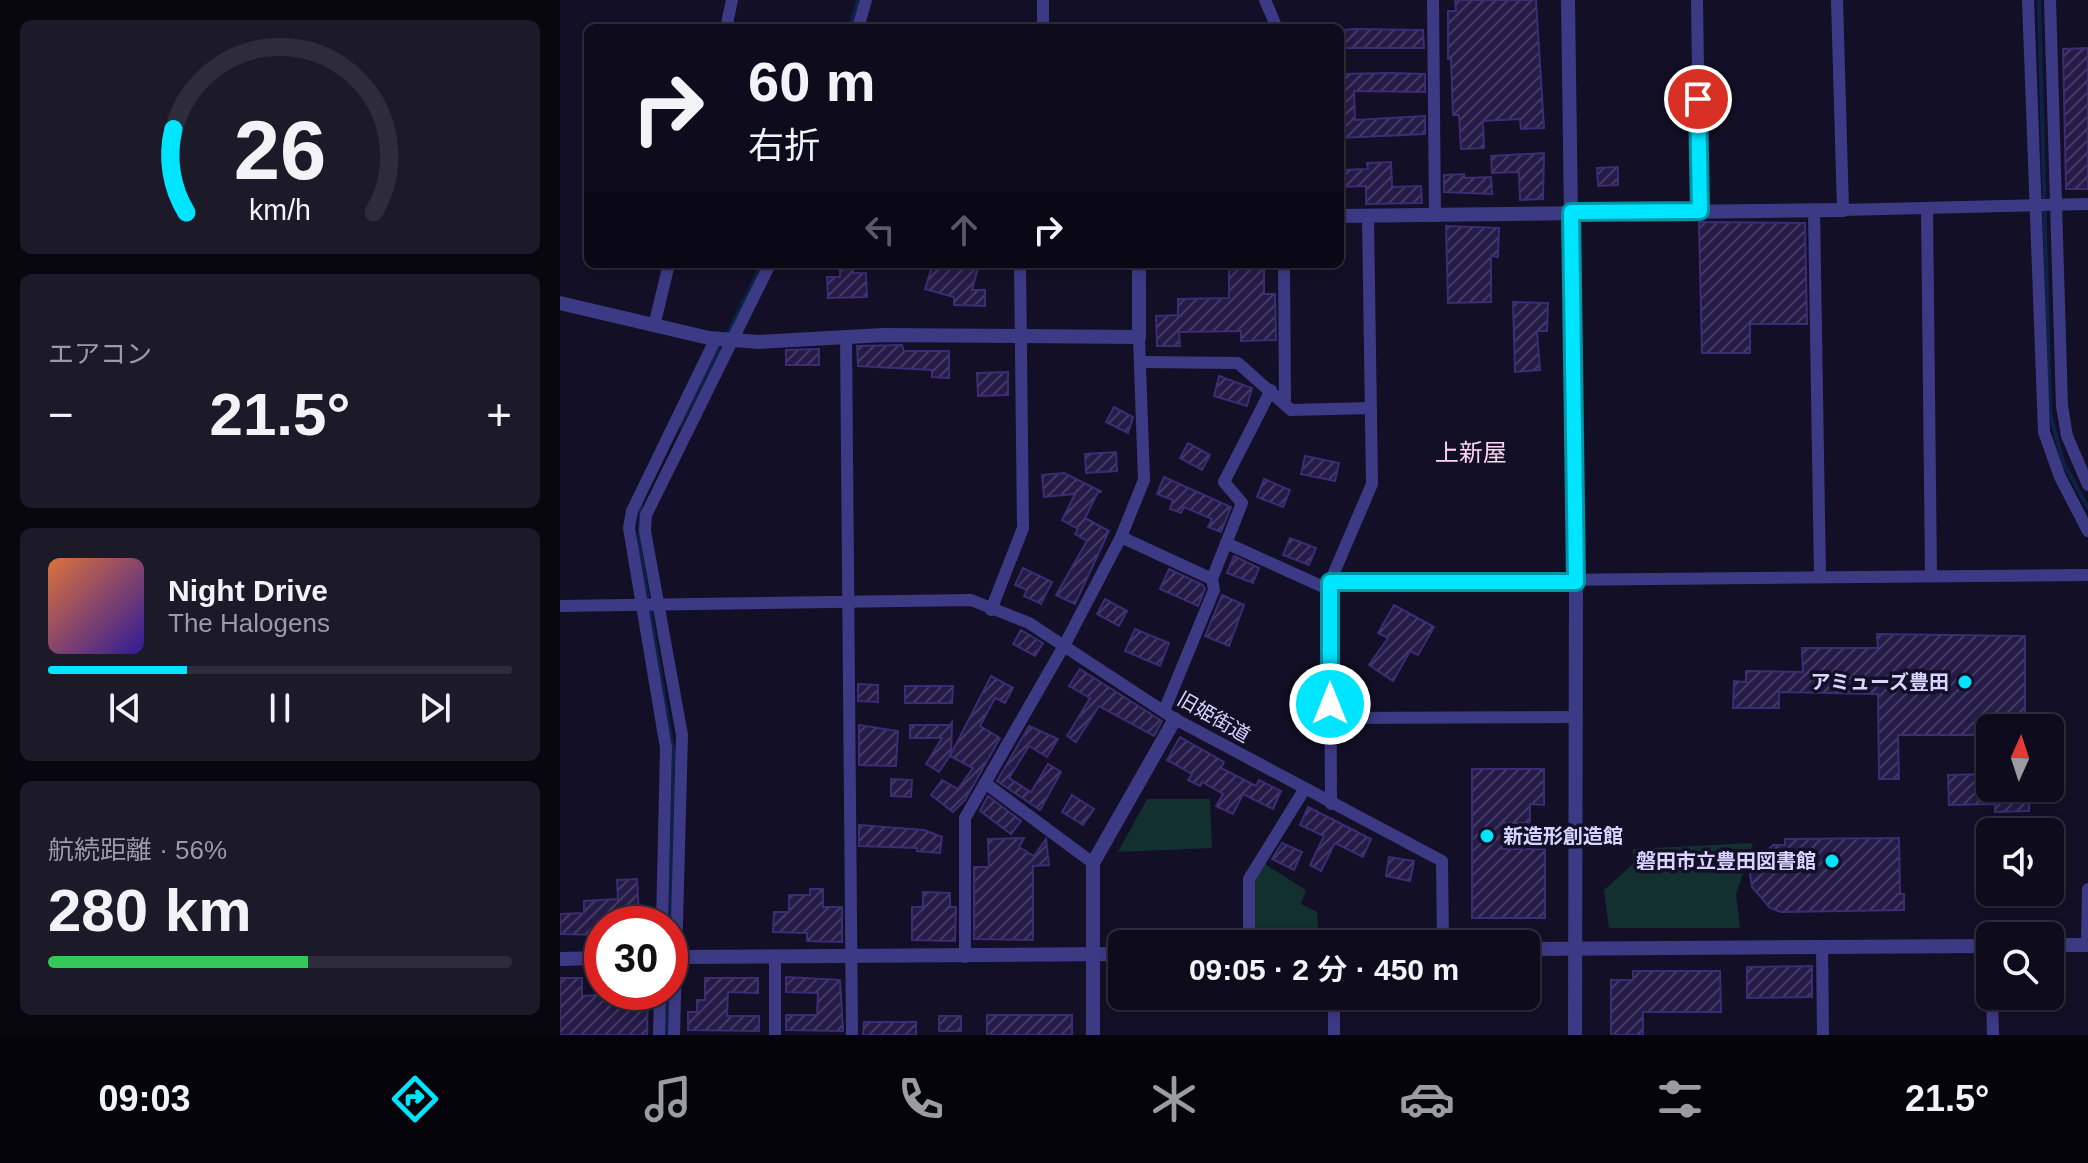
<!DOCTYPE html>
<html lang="ja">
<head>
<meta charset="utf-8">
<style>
  body { margin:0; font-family:Arial,"Noto Sans JP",sans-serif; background:#1c1929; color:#f1f3f6; height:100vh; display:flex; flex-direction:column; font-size:30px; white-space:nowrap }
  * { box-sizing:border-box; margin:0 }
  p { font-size:26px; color:#9b9ba3 }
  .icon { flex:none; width:44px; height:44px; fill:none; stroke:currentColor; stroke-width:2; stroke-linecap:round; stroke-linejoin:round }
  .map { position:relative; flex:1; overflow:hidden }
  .side { display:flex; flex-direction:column; gap:20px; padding:20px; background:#08060f; width:560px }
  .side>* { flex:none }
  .guide { position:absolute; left:24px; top:24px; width:760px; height:244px; border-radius:12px; box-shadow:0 4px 12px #0003,0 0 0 2px #2e2b3b; background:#0e0b1c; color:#f1f3f6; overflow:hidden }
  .needle { width:52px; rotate:3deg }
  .controls { position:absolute; left:1416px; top:714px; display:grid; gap:16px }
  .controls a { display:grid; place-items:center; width:88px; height:88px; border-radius:12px; background:#0e0b1c; box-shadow:0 4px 12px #0003,0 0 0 2px #2e2b3b; font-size:40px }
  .speed { position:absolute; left:24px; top:906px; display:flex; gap:16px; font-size:40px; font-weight:700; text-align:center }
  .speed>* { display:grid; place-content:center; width:104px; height:104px; border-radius:50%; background:#0e0b1c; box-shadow:0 4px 12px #0003,0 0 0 2px #2e2b3b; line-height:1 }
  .speed .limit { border:12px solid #d22; background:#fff; color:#111 }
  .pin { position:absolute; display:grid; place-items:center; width:68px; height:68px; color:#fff; margin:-34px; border:4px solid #fff; border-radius:50%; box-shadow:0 2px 8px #0007 }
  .me { position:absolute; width:88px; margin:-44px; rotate:0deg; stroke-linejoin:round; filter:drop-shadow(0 0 6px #0008) }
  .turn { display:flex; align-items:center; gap:28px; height:168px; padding:0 32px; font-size:36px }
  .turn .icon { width:104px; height:104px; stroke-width:2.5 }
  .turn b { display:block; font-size:56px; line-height:68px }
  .lanes { display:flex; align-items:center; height:76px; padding:0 32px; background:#0003; justify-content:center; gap:40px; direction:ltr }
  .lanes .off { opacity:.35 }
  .big { font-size:60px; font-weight:600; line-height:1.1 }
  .side .tile { flex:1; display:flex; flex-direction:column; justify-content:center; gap:12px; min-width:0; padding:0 28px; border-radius:12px; background:#1c1929 }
  .side .dial { align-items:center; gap:0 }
  .dial svg { height:208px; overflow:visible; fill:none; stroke:#2e2b3b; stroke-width:7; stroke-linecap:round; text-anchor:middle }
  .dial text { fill:#f1f3f6; stroke:none }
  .song { display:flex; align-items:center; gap:24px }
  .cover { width:96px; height:96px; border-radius:12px; background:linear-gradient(135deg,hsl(20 70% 55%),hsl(250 70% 35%)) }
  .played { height:8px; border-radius:4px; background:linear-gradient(90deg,#00e5ff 30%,#2e2b3b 30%) }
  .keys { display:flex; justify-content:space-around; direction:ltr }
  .heat { display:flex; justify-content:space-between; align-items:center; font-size:44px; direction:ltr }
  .charge { height:12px; border-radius:6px; background:linear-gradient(90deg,#34c759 56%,#2e2b3b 0) }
  .trip { position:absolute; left:548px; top:930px; width:432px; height:80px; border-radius:12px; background:#0e0b1c; box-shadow:0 4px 12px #0003,0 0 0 2px #2e2b3b; font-weight:600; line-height:80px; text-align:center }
  .tabs { display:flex; height:128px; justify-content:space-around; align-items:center; background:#06040b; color:#9b9ba3 }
  .tabs .icon { width:56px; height:56px }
  .tabs .selected { color:#00e5ff }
  .tabs b { font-size:36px; color:#f1f3f6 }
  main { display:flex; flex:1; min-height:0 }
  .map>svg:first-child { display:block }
  .grass { fill:#12302f }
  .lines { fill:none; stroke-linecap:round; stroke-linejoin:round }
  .stream { stroke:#0c2248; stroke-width:4 }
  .building { fill:url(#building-hatch); stroke:#3b2d73; stroke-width:2 }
  .minor { stroke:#3d3a85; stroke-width:12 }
  .tertiary { stroke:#3d3a85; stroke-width:14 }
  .route-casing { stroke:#0095a6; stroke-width:20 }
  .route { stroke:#00e5ff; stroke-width:14 }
  .poi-dot { fill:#00e5ff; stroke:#130f26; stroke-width:3 }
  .labels { text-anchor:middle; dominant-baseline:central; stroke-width:7; stroke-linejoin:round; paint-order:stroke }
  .poi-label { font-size:20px; font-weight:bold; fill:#d9d4ff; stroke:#130f26; text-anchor:end }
  .street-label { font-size:20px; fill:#d9d4ff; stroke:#130f26 }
  .quarter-label { font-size:24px; fill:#ffd6f0; stroke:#130f26 }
</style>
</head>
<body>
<main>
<section class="side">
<div class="tile dial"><svg viewBox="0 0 100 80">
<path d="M14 69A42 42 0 1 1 86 69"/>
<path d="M14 69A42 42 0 0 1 9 37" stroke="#00e5ff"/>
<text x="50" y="56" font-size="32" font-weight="700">26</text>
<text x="50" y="72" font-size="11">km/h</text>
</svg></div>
<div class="tile"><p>エアコン</p>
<div class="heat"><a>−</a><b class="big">21.5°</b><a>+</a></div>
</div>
<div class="tile">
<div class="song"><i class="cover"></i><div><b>Night Drive</b><p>The Halogens</p></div></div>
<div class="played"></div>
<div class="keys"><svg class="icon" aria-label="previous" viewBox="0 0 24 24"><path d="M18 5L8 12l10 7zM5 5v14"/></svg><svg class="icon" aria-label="pause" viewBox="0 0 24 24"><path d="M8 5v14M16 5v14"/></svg><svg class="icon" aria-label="next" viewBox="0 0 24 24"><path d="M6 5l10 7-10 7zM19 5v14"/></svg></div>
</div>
<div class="tile"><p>航続距離 · 56%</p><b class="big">280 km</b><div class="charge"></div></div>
</section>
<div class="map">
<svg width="1528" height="1035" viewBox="0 0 1528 1035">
  <defs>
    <pattern id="building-hatch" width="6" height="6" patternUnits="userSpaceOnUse" patternTransform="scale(2)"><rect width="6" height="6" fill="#241b47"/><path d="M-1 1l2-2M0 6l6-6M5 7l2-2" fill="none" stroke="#433b63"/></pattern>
  </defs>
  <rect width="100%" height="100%" fill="#130f26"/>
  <g class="grass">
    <polygon points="587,799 650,799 652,848 558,852"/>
    <polygon points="1193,843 1176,894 1180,928 1049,928 1044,890 1073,864 1073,849"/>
    <polygon points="700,861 746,890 741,904 757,912 759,943 689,944 689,879"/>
  </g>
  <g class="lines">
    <g class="stream">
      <polyline points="1479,0 1490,413 1503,462 1528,508"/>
      <polyline points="290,28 298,0"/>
      <polyline points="166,337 202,264"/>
      <polyline points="120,426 161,345"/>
      <polyline points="81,505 79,545 114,756 110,924"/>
      <polyline points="106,1035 107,992"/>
    </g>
  </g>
  <g class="building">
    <polygon points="895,0 976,0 984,128 961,129 960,119 923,121 924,148 901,149 899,115 893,115 891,59 888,59 888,11 896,11"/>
    <polygon points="795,29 863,30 864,48 780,48 780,30"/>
    <polygon points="1528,48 1528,189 1506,189 1503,49"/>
    <polygon points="830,73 865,74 865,92 794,91 795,120 865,116 865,134 780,138 780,74"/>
    <polygon points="984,153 983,199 960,200 959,172 932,173 931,156"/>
    <polygon points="831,162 832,187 861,186 862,203 806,204 806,186 780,187 780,170 808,169 807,163"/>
    <polygon points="1058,167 1058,185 1038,186 1037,168"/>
    <polygon points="904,174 905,178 931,177 932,194 884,192 884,175"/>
    <polygon points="1139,222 1245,223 1247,324 1190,324 1190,353 1142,353"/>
    <polygon points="886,226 939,228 938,257 931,256 931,302 888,303"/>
    <polygon points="373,264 419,264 412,290 425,290 425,306 394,305 394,297 365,289"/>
    <polygon points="669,266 704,266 704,294 715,294 716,340 681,341 681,331 619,332 620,346 597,346 596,316 618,315 618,299 669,298"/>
    <polygon points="293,269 293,273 306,273 307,297 268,298 267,277 280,277 280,270"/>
    <polygon points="953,302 988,303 987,331 977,331 980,370 955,372"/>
    <polygon points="342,345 344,351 389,351 389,378 372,377 372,370 298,366 297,346"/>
    <polygon points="259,349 259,365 226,365 226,350"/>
    <polygon points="448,372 448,395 418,396 417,373"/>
    <polygon points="659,376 692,388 687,406 654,396"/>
    <polygon points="554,407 573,417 568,433 546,422"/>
    <polygon points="628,443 650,455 642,470 620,458"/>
    <polygon points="556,452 557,471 526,473 525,454"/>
    <polygon points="745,456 779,463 775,481 741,474"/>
    <polygon points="504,473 542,492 538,492 525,518 549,531 515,604 496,595 527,541 515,534 518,529 502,520 515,494 484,497 482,475"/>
    <polygon points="604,477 671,507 661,532 648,527 652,519 624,507 621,513 610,509 613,500 597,494"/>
    <polygon points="704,479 730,490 723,507 697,497"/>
    <polygon points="730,538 756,548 749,565 723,555"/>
    <polygon points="674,556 699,568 693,583 667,573"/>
    <polygon points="463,568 492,582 481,604 464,596 467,590 455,585"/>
    <polygon points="609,569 643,585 645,589 638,606 600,589"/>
    <polygon points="662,595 684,605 669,646 645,636"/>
    <polygon points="545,599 567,611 559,626 537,614"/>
    <polygon points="834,605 874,627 858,655 850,651 833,681 809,665 828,638 818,633"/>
    <polygon points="575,629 609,643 600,666 565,651"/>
    <polygon points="461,630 483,643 475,656 453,644"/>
    <polygon points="1317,634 1465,636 1465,728 1430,728 1430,735 1338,735 1339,779 1319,779 1318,694 1219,692 1219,708 1173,708 1174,681 1186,682 1186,671 1243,672 1242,648 1318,648"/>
    <polygon points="520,669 602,721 594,736 539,706 516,742 507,736 530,698 509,686"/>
    <polygon points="431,676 453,688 445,703 435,698 420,726 440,738 405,800 393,812 371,795 382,780 398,789 413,768 390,756"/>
    <polygon points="298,684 318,685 318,702 298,701"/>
    <polygon points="345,686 393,686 392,703 345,703"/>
    <polygon points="392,722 391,754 379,772 366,764 382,738 350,738 350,725 390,725"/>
    <polygon points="299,725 338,731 336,766 299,765"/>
    <polygon points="469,726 498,739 487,757 469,746 449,778 471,792 488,764 501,772 480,810 437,781"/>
    <polygon points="620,737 664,762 661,768 696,786 699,780 721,791 713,809 683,794 673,814 656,806 663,794 642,782 640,786 628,780 632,774 607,760"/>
    <polygon points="912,769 984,769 984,805 970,804 970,823 942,823 942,849 985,849 985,918 912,918"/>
    <polygon points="1430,774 1430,788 1469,788 1469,811 1435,812 1435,804 1389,805 1388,775"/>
    <polygon points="331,779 352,780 351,797 331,796"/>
    <polygon points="512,795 534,809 523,825 502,812"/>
    <polygon points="428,796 461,821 451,834 420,811"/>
    <polygon points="748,807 811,839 803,857 775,843 761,871 750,865 764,836 740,825"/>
    <polygon points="299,825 364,830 382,837 380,853 357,851 357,848 299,846"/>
    <polygon points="464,838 459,847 474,856 486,839 489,865 473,866 473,940 414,939 414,867 429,867 428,839"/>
    <polygon points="1339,838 1340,894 1344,894 1344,910 1221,912 1210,908 1192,887 1190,874 1194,862 1213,845 1225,845 1225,839"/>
    <polygon points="722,843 742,852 734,870 712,859"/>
    <polygon points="829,857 854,861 850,881 826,876"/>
    <polygon points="77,879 79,914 44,916 42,935 0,934 0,914 24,913 24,901 58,899 57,880"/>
    <polygon points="250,889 263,889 263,907 282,907 282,942 247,941 247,933 213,932 214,912 229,912 229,895 250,895"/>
    <polygon points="363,892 390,893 390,907 396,907 395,941 352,940 352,907 363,907"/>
    <polygon points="1252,966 1252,997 1187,998 1187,967"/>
    <polygon points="1073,971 1160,971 1161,1012 1083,1012 1083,1035 1051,1035 1051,980 1073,980"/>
    <polygon points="226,977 280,980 283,1031 226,1030 226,1015 257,1015 258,993 226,992"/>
    <polygon points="0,978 22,978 22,996 88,992 87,1035 0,1035"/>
    <polygon points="145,978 198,978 198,993 168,992 167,1016 199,1016 199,1031 128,1030 128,1012 137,1012 137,1000 145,1000"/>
    <polygon points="703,996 750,996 750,1009 703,1008"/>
    <rect x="427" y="1015" width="85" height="20"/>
    <rect x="379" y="1016" width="22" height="15"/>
    <polygon points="304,1022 356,1022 356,1035 303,1035"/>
  </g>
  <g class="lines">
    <g class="minor">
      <polyline points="483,0 483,28"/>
      <polyline points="705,0 717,28"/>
      <polyline points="873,0 875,216"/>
      <polyline points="1137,0 1140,211"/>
      <polyline points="1277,0 1283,210 1528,204"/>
      <polyline points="1468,0 1484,432 1500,477 1528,531"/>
      <polyline points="1490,0 1502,406 1507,436 1528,485"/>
      <polyline points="166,28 172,0"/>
      <polyline points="298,28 306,0"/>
      <polyline points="1367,208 1371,576"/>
      <polyline points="1254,210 1260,576"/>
      <polyline points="724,264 725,404"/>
      <polyline points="94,326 109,264"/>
      <polyline points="286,337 292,1035"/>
      <polyline points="580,362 678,363 731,410 811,408"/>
      <polyline points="561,537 652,579 654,590 604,711"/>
      <polyline points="666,543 770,590"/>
      <polyline points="652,579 682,503 664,482 711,390"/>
      <polyline points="770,582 1528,575"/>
      <polyline points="0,606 411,600 469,623 615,719 882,861 883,944"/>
      <polyline points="431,610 463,528 460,264"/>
      <polyline points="770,718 1015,717"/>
      <polyline points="425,783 533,863"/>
      <polyline points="771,804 770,582 812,484 808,217"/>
      <polyline points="102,924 106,748 69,528 72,511 156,338"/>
      <polyline points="689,944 689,879 744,790"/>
      <polyline points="1527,945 1528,889"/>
      <polyline points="1262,947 1263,1035"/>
      <polyline points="215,957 215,1035"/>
      <polyline points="405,957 405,818 505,644 561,537 584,480 579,337"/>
      <polyline points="774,996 774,1035"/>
      <polyline points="1432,996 1433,1035"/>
      <polyline points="99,1035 100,992"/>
      <polyline points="114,1035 122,735 85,531 86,515 210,264"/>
    </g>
    <g class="tertiary">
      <polyline points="1008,0 1016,582 1015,1035"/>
      <polyline points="780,216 1283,210"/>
      <polyline points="0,303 149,338 198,342 323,335 579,337 579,264"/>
      <polyline points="1490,945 1528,945"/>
      <polyline points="966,949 1430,946"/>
      <polyline points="110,957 562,954"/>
      <polyline points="0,959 42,958"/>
      <polyline points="533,1035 533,863 615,719"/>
    </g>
  </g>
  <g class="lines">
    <g class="route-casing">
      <polyline id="route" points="770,704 770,582 1016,582 1011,212 1140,211 1138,99"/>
    </g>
    <use href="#route" class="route"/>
  </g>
  <g class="poi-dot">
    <circle cx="1405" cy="682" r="8"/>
    <circle cx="927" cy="836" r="8"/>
    <circle cx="1272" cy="861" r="8"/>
  </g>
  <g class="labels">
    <g class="poi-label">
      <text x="1389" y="682">アミューズ豊田</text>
      <text x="943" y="836" text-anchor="start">新造形創造館</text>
      <text x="1256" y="861">磐田市立豊田図書館</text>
    </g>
    <g class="street-label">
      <text transform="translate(654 717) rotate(30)">旧姫街道</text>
    </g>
    <g class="quarter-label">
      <text x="911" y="452">上新屋</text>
    </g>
  </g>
</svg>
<div class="controls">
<a><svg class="needle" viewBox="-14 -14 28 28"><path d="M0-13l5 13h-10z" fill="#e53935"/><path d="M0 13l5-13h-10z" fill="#9b9ba3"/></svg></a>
<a><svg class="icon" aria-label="sound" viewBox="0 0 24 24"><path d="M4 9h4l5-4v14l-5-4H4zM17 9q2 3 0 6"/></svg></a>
<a><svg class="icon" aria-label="search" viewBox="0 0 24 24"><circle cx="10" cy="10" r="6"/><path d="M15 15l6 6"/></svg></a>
</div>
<div class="speed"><div class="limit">30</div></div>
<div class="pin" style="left:1138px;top:99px;background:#d93025"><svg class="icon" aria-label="arrive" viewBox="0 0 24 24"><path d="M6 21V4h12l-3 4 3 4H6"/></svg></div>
<svg class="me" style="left:770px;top:704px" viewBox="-20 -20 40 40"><circle r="17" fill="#00e5ff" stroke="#fff" stroke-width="3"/><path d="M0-11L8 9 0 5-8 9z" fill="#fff"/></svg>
<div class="trip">09:05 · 2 分 · 450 m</div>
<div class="guide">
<div class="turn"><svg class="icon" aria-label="right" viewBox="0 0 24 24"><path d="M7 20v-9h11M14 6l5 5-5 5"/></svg><div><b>60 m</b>右折</div></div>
<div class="lanes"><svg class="icon off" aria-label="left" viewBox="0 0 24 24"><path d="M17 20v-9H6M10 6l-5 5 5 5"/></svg><svg class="icon off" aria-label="ahead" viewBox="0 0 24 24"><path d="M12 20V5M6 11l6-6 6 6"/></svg><svg class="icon" aria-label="right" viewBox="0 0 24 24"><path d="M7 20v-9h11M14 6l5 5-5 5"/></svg></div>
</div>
</div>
</main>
<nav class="tabs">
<b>09:03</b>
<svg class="icon selected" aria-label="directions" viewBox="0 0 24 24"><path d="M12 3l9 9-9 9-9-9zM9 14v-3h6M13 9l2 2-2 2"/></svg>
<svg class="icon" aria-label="music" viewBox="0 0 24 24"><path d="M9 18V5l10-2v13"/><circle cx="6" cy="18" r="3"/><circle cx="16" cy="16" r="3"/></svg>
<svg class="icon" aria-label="phone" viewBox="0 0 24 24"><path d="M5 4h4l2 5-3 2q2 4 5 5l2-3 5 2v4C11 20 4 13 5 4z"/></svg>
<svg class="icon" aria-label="climate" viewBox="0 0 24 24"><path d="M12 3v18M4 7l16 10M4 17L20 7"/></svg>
<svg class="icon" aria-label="car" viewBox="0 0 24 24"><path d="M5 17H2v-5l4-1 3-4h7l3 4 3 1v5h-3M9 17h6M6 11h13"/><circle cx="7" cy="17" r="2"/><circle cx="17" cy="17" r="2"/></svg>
<svg class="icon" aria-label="filters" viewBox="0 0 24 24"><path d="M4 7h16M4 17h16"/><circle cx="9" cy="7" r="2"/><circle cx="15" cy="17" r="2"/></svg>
<b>21.5°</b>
</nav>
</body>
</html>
